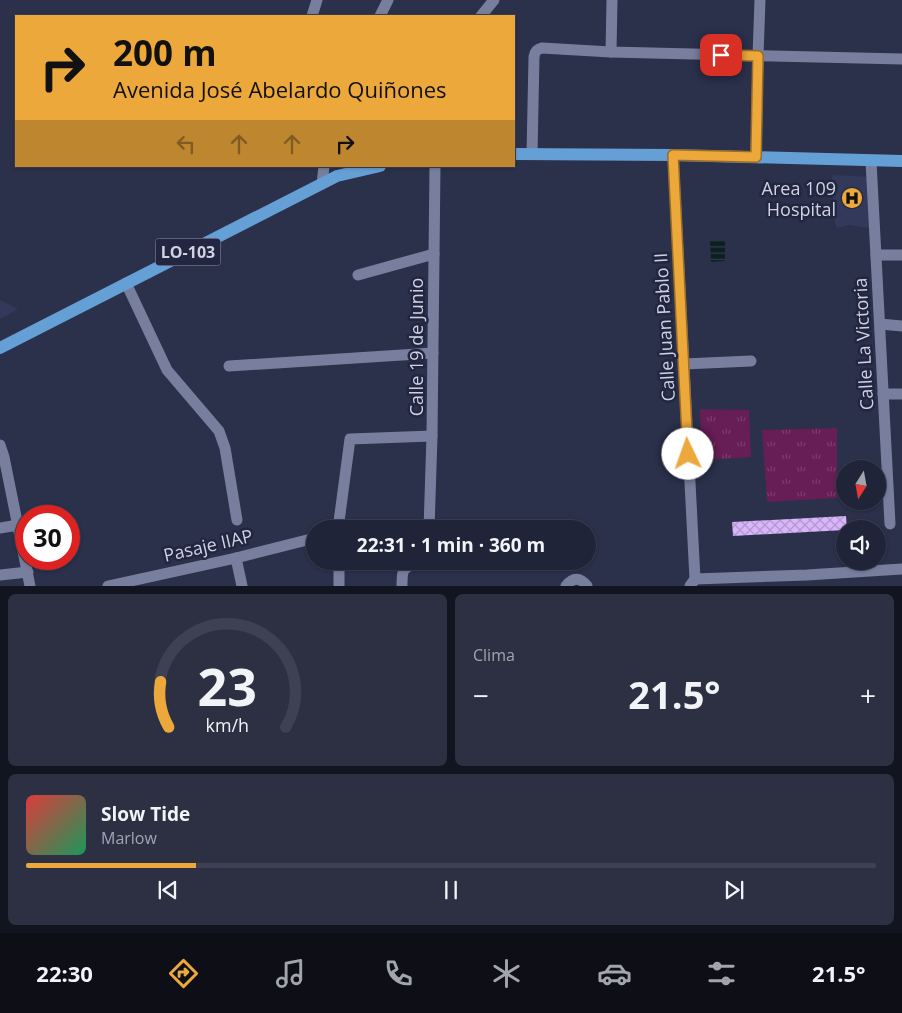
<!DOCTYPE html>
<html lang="es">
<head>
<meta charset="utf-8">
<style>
  body { margin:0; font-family:"Open Sans",sans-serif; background:#2d3043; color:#f1f3f6; height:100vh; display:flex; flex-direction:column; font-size:19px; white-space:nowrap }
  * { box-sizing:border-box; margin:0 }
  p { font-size:16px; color:#a2a4ae }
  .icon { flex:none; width:28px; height:28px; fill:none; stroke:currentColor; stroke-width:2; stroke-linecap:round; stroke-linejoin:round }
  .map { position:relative; height:586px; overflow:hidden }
  .sheet { display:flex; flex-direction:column; gap:8px; padding:8px; background:#12141f; flex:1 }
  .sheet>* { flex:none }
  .hud { position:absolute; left:15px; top:15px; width:500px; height:152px; border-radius:0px; box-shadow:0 1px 4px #0004,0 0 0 1px #3d4153; background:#eda83b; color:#111; overflow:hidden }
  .needle { width:32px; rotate:191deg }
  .tools { position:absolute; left:836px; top:460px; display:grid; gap:10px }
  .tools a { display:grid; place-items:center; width:50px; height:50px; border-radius:50%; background:#202438; box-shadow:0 1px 4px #0004,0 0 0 1px #3d4153; font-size:25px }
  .speed { position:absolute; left:15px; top:505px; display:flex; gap:10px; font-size:25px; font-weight:700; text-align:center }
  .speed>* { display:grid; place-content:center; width:65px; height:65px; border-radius:50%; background:#202438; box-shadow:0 1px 4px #0004,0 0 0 1px #3d4153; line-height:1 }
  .speed .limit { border:8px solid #d22; background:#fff; color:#111 }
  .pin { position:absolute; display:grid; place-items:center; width:42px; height:42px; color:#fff; margin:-21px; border-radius:10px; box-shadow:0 2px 8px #0006 }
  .me { position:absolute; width:55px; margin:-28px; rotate:357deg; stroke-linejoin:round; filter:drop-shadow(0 0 4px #0008) }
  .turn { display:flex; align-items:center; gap:18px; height:105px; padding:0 15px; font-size:22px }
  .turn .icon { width:65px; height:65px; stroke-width:2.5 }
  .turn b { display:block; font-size:35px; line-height:42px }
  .lanes { display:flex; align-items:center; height:48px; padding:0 15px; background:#0003; justify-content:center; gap:25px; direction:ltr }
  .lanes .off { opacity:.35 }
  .big { font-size:38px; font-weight:700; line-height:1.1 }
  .sheet .widget { flex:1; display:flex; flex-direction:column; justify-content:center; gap:8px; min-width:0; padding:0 18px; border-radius:8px; background:#2d3043 }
  .sheet .dial { align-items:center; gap:0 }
  .dial svg { height:130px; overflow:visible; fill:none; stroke:#3d4153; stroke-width:7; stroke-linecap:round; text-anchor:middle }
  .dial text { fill:#f1f3f6; stroke:none }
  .song { display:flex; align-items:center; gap:15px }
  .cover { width:60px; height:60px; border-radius:8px; background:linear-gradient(135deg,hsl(0 70% 55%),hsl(150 70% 35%)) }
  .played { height:5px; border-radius:2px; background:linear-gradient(90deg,#eda83b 20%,#3d4153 20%) }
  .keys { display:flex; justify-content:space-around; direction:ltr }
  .heat { display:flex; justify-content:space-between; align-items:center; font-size:28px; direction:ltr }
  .sheet .tiles { flex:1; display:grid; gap:8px; grid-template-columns:1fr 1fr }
  .widget:last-child { grid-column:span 2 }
  .trip { position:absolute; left:306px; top:520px; width:290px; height:50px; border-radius:25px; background:#202438; box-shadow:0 1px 4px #0004,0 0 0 1px #3d4153; font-weight:700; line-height:50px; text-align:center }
  .menu { display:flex; height:80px; justify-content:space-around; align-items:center; background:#0d0e16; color:#a2a4ae }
  .menu .icon { width:35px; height:35px }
  .menu .on { color:#eda83b }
  .menu b { font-size:22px; color:#f1f3f6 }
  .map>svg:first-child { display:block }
  .built { fill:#33395a }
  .park { fill:url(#park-tufts) }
  .water { fill:url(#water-rules) }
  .building { fill:url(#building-cross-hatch) }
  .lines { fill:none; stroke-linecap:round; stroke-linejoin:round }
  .minor { stroke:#787f9e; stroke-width:11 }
  .major { stroke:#649fd6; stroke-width:12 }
  .route-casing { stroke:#9a6d26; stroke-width:12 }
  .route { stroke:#eda83b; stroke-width:9 }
  .labels { text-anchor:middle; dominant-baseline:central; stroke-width:5; stroke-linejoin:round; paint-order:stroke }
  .shield { fill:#222640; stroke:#9b9eb2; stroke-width:1 }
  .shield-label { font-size:16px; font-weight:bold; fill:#cfd2e3 }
  .poi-label { font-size:18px; fill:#cfd2e3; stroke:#222640; text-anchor:end }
  .street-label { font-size:18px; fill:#cfd2e3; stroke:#222640 }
</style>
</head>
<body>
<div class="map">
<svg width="902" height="586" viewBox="0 0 902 586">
  <defs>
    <pattern id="park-tufts" width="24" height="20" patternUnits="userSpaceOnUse" patternTransform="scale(1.25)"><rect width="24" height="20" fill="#671d55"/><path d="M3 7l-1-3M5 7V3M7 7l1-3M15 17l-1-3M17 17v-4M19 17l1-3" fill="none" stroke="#7c3d6d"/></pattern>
    <pattern id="water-rules" width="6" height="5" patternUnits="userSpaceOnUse" patternTransform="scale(1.25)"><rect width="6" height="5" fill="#0d1f23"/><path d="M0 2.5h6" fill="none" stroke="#2f3f43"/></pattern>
    <pattern id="building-cross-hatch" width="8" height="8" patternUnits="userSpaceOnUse" patternTransform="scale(1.25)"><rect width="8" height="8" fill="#d9b5fb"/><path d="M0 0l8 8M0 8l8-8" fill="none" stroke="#b298cd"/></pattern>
  </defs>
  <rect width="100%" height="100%" fill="#2b304b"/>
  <g class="built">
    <polygon points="832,175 870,177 870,228 849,225 837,228 834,219"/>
    <polygon points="0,300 18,309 0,319"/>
  </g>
  <g class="park">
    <polygon points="700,409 749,410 751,457 702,460"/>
    <polygon points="837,428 837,498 767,502 762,430"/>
  </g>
  <polygon class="water" points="710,241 725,241 725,261 711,262"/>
  <polygon class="building" points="846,516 847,529 845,529 845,530 733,536 732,522"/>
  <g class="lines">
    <g class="minor">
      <polyline points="312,16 317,0"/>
      <polyline points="380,16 388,0"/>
      <polyline points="481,16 494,0"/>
      <polyline points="611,52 612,0"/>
      <path d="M532,154L534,57C535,51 537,49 542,48L611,52L902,59"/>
      <polyline points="673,155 695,579 690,586"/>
      <polyline points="756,157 758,56 760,0"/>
      <polyline points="871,161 890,524"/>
      <polyline points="322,184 324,166"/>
      <polyline points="876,255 902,255"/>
      <polyline points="358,275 434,254"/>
      <polyline points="126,283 167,370 219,431 225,448 237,520"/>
      <polyline points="880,324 902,326"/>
      <polyline points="684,364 751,361"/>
      <polyline points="229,366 433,353"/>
      <polyline points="883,394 902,394"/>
      <polyline points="0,445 4,457 30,586"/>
      <polyline points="0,528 18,525"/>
      <polyline points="338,529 350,439 432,436"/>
      <polyline points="429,529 432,436 435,166"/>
      <polyline points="236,558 242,586"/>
      <polyline points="339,561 339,586"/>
      <polyline points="0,575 28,572"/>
      <polyline points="695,579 807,575 902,569"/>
      <polyline points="108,586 236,558 315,538"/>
      <path d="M402,586C402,568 402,570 417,561"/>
      <path d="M566,586C573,577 580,577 587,586"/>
    </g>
    <g class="major">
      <polyline points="514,154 673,155 902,161"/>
      <polyline points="0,348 337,176 380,166"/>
    </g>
  </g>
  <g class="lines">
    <g class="route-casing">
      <polyline id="route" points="688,454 673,155 756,157 758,56 721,55"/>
    </g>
    <use href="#route" class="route"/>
  </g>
  <defs>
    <g id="hospital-disc" transform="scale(1.125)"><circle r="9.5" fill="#eda83b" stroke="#222640"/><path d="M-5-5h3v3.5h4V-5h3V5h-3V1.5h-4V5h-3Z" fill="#111"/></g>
  </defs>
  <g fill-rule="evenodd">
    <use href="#hospital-disc" x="852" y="198"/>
  </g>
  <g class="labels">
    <rect class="shield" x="155.5" y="238.5" width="65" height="27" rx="4"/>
    <g class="shield-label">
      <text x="188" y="252">LO-103</text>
    </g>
    <g class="poi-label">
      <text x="836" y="188">Area 109<tspan x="836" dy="21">Hospital</tspan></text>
    </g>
    <g class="street-label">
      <text transform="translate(664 327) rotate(-93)">Calle Juan Pablo II</text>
      <text transform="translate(863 344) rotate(-93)">Calle La Victoria</text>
      <text transform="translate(416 347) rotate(-90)">Calle 19 de Junio</text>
      <text transform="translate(208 545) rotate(-13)">Pasaje IIAP</text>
    </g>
  </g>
</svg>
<div class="tools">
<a><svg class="needle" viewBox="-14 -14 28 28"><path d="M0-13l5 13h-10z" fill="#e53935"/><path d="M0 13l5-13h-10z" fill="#a2a4ae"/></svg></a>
<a><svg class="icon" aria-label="sound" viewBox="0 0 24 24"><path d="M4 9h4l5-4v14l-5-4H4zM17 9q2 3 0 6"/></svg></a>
</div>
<div class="speed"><div class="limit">30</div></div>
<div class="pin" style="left:721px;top:55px;background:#d93025"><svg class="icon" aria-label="arrive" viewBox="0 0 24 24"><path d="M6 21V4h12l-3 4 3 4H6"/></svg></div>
<svg class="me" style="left:688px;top:454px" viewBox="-20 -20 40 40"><circle r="19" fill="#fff"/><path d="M0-13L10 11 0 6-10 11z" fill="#eda83b"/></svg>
<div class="trip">22:31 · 1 min · 360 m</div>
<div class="hud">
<div class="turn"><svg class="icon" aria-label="right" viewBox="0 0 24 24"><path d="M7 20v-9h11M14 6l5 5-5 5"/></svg><div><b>200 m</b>Avenida José Abelardo Quiñones</div></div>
<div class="lanes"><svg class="icon off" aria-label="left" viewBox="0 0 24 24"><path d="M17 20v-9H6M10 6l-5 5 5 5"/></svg><svg class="icon off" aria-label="ahead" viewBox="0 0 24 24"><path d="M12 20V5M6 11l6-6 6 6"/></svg><svg class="icon off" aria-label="ahead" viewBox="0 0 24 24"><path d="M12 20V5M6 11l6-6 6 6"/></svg><svg class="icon" aria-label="right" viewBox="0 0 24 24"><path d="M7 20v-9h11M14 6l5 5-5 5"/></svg></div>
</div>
</div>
<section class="sheet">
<div class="tiles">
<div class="widget dial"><svg viewBox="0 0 100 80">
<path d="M14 69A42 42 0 1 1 86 69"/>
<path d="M14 69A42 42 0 0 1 9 41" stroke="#eda83b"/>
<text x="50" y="56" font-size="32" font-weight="700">23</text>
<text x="50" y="72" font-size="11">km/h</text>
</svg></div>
<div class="widget"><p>Clima</p>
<div class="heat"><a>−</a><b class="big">21.5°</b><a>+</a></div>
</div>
<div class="widget">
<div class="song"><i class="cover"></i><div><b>Slow Tide</b><p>Marlow</p></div></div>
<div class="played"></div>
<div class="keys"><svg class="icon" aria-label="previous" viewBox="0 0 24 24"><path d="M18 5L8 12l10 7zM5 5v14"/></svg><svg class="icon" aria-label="pause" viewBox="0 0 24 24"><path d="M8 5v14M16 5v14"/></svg><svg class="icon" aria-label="next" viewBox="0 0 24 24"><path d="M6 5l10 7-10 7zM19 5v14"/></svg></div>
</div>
</div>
</section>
<nav class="menu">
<b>22:30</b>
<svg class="icon on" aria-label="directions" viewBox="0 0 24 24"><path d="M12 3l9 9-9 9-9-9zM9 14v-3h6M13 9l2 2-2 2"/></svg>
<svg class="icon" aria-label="music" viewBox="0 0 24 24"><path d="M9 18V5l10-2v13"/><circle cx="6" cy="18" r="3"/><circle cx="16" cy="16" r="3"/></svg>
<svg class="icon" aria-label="phone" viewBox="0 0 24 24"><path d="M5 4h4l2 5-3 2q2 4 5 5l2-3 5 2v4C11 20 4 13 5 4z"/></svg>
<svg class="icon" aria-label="climate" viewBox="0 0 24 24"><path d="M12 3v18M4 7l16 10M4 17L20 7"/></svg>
<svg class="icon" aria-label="car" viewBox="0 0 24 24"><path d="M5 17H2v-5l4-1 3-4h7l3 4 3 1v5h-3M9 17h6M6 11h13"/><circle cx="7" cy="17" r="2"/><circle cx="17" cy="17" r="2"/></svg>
<svg class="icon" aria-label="filters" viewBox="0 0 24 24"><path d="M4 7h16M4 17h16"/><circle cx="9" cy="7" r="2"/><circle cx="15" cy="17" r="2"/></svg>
<b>21.5°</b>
</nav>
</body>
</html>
